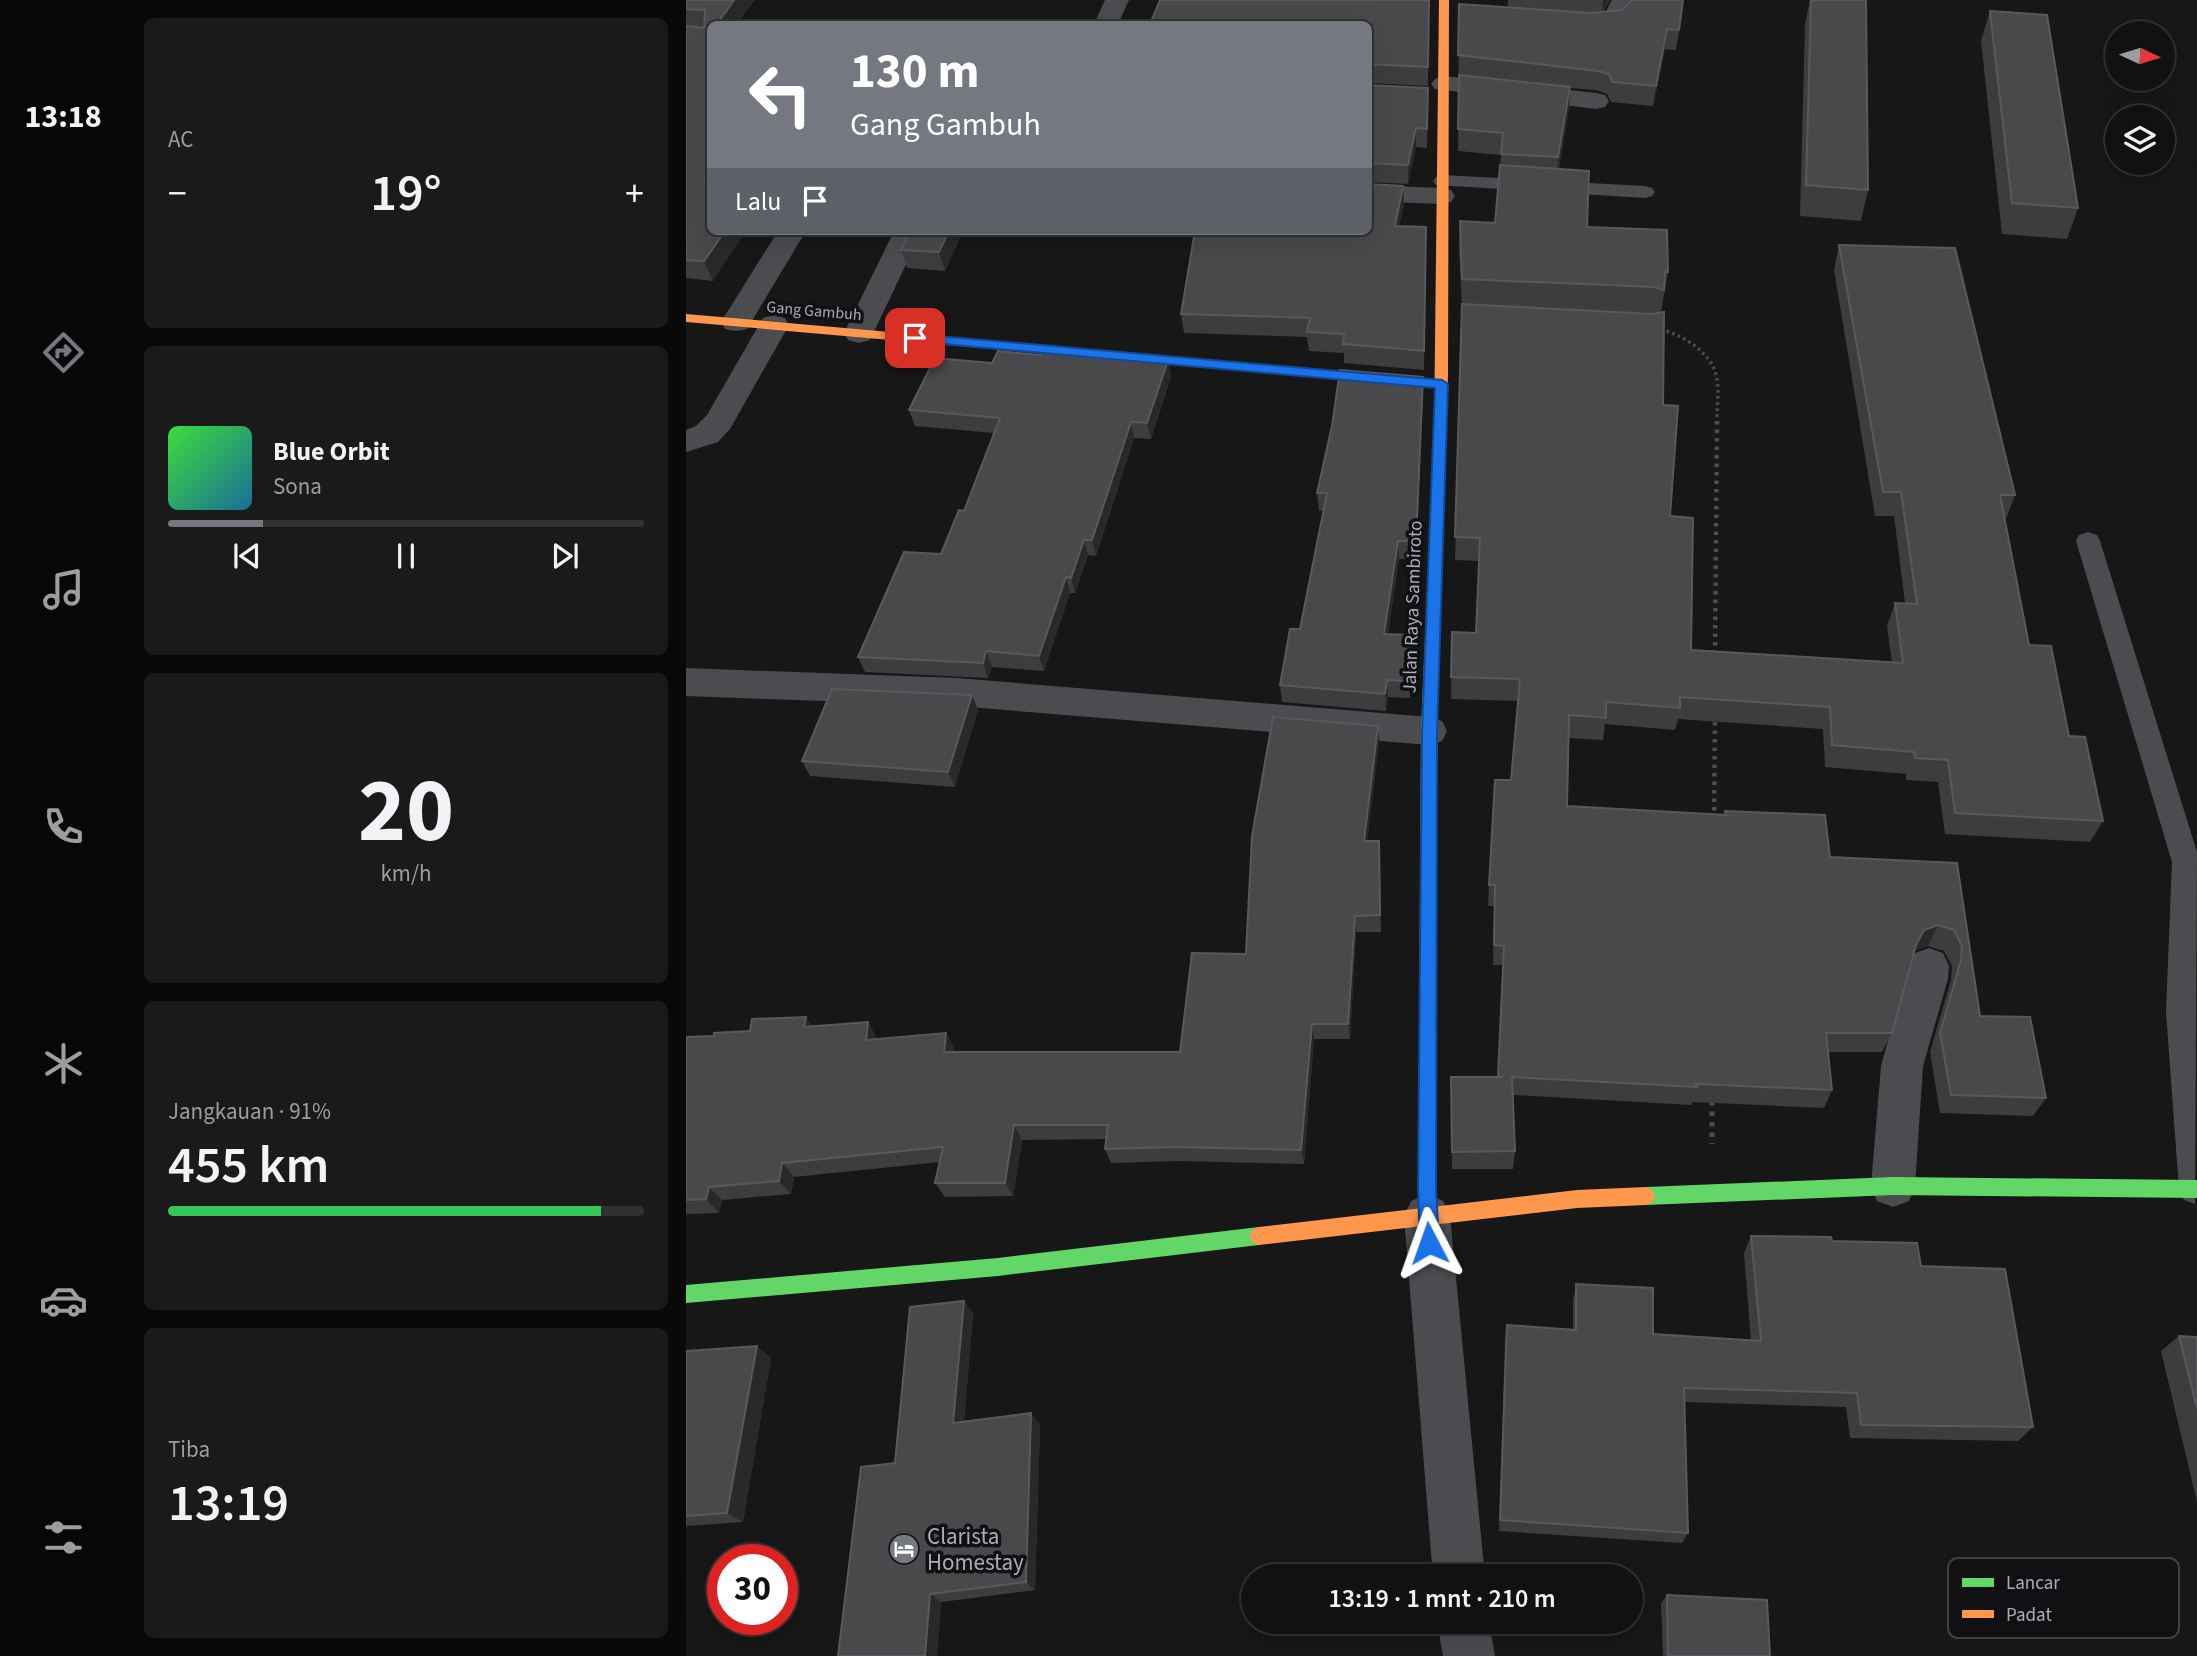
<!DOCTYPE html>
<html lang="id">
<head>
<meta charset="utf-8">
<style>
  body { margin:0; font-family:"Source Sans 3",sans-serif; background:#1a1a1a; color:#f1f3f6; height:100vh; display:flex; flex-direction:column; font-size:26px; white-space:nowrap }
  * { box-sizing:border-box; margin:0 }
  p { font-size:23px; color:#9c9d9f }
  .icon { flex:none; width:38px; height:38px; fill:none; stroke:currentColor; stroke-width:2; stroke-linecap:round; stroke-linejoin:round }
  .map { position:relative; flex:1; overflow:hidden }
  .panel { display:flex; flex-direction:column; gap:18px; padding:18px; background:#090909; width:560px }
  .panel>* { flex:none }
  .top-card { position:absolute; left:21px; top:21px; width:665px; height:214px; border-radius:10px; box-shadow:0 7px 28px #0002,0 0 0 2px #303131; background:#757880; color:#fff; overflow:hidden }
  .needle { width:46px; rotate:94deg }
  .fabs { position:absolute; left:1419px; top:21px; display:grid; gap:14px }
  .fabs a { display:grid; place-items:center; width:70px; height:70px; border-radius:50%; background:#111; box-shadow:0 7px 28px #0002,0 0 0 2px #303131; font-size:35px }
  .speed { position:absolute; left:21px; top:1544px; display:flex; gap:14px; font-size:35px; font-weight:700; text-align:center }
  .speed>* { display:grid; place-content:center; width:91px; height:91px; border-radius:50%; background:#111; box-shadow:0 7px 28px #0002,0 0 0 2px #303131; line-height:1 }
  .speed .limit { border:10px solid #d22; background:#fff; color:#111 }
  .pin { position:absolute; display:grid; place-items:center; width:60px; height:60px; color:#fff; margin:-30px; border-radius:14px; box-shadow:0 4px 10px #0006 }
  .me { position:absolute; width:77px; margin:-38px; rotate:356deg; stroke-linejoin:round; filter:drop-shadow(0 0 5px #0008) }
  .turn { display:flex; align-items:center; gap:24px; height:147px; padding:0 28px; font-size:32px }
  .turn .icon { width:91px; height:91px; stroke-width:2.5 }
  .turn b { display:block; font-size:49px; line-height:60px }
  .then { display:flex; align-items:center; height:66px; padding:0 28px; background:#0003; gap:14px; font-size:26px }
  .big { font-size:52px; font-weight:600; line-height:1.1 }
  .panel .widget { flex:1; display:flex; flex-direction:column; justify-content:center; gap:10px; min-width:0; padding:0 24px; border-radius:10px; background:#1a1a1a }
  .panel .dial { align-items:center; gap:0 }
  .dial b { font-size:91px; line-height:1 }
  .song { display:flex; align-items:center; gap:21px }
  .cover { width:84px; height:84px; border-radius:10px; background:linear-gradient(135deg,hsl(120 70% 55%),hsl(200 70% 35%)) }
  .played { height:7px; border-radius:4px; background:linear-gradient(90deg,#757880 20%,#303131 20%) }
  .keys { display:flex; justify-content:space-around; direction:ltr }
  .heat { display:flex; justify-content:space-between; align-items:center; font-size:38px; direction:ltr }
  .charge { height:10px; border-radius:5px; background:linear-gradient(90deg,#34c759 91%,#303131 0) }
  .trip { position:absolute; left:555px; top:1564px; width:402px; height:70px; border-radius:35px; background:#111; box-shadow:0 7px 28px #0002,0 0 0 2px #303131; font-weight:600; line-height:70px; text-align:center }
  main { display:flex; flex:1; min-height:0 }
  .menu { display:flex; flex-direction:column; width:126px; justify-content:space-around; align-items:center; background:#070707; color:#9c9d9f }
  .menu .icon { width:49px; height:49px }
  .menu .active { color:#757880 }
  .menu b { font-size:32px; color:#f1f3f6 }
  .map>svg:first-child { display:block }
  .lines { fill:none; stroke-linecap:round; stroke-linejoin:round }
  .path-far2 { stroke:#4d4e52; stroke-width:3.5; stroke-dasharray:2.5 3.5; stroke-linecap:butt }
  .path-far1 { stroke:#4d4e52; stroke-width:4.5; stroke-dasharray:3.5 5; stroke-linecap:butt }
  .path { stroke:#4d4e52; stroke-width:5; stroke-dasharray:4.5 6; stroke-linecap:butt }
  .lane { fill:#4b4c50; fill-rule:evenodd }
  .street { fill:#4b4c50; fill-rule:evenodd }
  .fast { fill:#63d668; fill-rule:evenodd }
  .slow { fill:#ff974d; fill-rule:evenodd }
  .wall { fill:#3d3d3f; fill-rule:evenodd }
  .shaded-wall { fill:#29292a }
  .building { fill:#49494c; stroke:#58595d; stroke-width:2 }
  .route { fill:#1a73e8; stroke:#114b97; stroke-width:2 }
  .labels { text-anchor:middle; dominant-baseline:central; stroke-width:7; stroke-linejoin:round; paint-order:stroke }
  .far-street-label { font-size:16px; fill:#a8adb8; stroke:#111113 }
  .street-label { font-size:19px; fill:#a8adb8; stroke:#111113 }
  .near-poi-label { font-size:23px; fill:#a8adb8; stroke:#111113; text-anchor:start }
  .key { fill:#111113; stroke:#3e4045; stroke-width:2 }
  .key-label { font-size:19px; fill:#a8adb8 }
</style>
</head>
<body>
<main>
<nav class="menu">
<b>13:18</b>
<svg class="icon active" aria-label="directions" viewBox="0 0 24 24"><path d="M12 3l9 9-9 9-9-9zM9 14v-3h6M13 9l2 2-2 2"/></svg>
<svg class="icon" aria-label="music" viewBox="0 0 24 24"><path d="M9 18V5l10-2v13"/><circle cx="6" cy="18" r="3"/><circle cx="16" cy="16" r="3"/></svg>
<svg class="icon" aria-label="phone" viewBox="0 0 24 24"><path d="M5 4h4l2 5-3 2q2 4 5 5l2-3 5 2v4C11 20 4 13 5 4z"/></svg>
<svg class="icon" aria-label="climate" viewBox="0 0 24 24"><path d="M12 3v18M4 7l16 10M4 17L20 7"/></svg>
<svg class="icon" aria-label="car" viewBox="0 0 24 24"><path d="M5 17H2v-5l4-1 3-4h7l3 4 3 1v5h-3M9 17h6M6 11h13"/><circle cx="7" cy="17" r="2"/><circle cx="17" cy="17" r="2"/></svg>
<svg class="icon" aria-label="filters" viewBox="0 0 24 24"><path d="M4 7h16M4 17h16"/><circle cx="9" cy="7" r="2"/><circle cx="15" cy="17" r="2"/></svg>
</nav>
<section class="panel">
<div class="widget"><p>AC</p>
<div class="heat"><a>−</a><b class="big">19°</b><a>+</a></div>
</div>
<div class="widget">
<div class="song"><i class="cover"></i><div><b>Blue Orbit</b><p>Sona</p></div></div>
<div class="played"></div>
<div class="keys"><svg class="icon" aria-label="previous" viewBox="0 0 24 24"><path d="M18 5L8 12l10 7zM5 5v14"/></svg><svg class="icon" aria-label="pause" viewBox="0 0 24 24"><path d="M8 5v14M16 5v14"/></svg><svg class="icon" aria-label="next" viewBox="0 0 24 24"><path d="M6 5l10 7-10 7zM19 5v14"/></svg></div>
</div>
<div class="widget dial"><b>20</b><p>km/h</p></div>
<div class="widget"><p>Jangkauan · 91%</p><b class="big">455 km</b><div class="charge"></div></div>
<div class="widget"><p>Tiba</p><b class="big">13:19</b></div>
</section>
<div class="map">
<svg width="1511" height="1656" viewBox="0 0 1511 1656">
  <rect width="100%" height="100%" fill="#171717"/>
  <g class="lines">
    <path class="path-far2" d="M975,329C998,336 1027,353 1031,379C1033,391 1031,406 1031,418"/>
    <g class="path-far1">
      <polyline points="1029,654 1031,417"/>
      <polyline points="1028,819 1029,716"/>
    </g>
    <polyline class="path" points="1026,1101 1026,1144"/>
    <g class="lane">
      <polygon points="757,175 959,186 966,188 969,192 966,196 959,198 750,185 747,181 750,177"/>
      <polygon points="1402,532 1411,535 1414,541 1511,852 1509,1204 1498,1200 1493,1189 1480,1012 1486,862 1390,541 1393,535"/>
    </g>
    <g class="street">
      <polygon points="419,0 443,0 432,24 408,24"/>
      <polygon points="926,0 950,0 948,9 934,27 887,30 878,28 875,23 878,18 918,15"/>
      <polygon points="758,76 910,93 919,95 923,101 919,107 910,109 749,89 745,84 749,79"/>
      <polygon points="682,185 755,188 765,190 769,196 765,202 755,204 682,201"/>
      <polygon points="92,231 120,231 61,329 50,331 39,329 35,322"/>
      <polygon points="208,231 236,231 184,340 173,343 162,340 158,333"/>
      <polygon points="88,315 99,318 103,325 44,429 32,442 0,452 0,430 10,426 21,415 77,318"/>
      <polygon points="0,668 271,678 743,717 756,721 761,731 756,741 743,745 271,706 0,696"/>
      <polygon points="1243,948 1257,953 1263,966 1262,979 1237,1066 1229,1186 1223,1201 1207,1207 1191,1201 1185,1186 1195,1066 1223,966 1229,953"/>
      <polygon points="741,1194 757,1201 764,1216 799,1577 747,1577 718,1216 725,1201"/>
      <polygon points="751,1622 803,1622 809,1656 757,1656"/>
    </g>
    <g class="fast">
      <polygon points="387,348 705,376 711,380 705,384 383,355 383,349"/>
      <polygon points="754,426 760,430 751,731 750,1216 748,1222 741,1225 734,1222 732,1216 735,731 748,430"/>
      <polygon points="1207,1177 1511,1180 1511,1198 1207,1195 960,1205 954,1202 951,1196 954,1190 960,1187"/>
      <polygon points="573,1227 580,1230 582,1236 580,1242 573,1245 312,1276 0,1303 0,1285 312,1258"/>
    </g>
    <g class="slow">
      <polygon points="753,0 763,0 762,376 760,430 754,434 748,430"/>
      <polygon points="0,314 387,348 393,352 387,356 0,322"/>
      <polygon points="960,1187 966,1190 969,1196 966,1202 960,1205 891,1208 573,1245 566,1242 564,1236 566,1230 573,1227 891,1190"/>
    </g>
  </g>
  <g class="wall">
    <polygon points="0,0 69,0 24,24 27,281 0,278"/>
    <polygon points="743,0 742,86 682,83 682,24"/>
    <path d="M822,0H924L917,12L936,10L946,0H998L990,50L979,49L967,106L925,102L921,94L910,90L884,88L883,109L873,169L901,227L982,272L975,312L977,405L984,516L1005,650L1206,663L1201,626L1209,603H1219L1208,516H1189L1148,270L1153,245L1329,495L1320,519H1319L1343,645L1383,736L1417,821L1404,842L1259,834L1252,782L1220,780V774L1139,767L1137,729L992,719L989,730L919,724L917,740L882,738L881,806L1038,815L1039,811L1144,857L1271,863L1294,1016L1360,1098L1347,1116L1254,1113L1244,1052L1265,980L1266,966L1258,951L1242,946L1229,950L1206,1033L1196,1052H1142L1146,1090L1138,1108L1006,1102L1005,1105L827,1095L829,1151L827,1169H766L765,1077H812L817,965H807L808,906H802L803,885L825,780L832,701L765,699L766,632L790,633L793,561L769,560L776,305L773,248L774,221L809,223L815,155L772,151L773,4L822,8ZM857,309L964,313L968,314Z"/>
    <polygon points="1124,0 1180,0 1182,190 1175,221 1114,216 1119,24"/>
    <polygon points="1304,11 1392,208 1381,239 1316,234 1295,41"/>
    <polygon points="682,85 742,88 741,148 730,147 722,184 682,182"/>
    <polygon points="718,205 713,226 740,246 738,370 658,363 658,353 623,351 621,337 498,333 495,314"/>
    <polygon points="224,231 277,231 259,271 221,268 215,250"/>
    <polygon points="485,376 465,439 448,438 410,556 402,555 389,593 384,593 358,671 306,667 302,678 179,672 172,657 255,554 278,511 308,433 229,426 223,410"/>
    <polygon points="737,395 730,559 713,559 702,634 725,635 724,698 702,697 700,711 596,702 594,685 614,629 637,511 633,511 631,493"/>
    <polygon points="292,710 269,787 124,776 116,761"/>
    <polygon points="692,726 693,743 681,841 694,858 695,932 670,932 664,1039 628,1039 618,1164 493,1161 425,1163 419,1149 420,1139 336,1140 327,1196 259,1197 249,1183 254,1162 108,1177 105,1194 36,1200 33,1213 0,1214 0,1037 28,1036 64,1031 182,1022 191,1039 260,1033 268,1048 268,1052 494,1052 560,954"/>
    <polygon points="1065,1236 1146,1241 1235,1266 1347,1427 1332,1441 1164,1438 1160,1407 998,1402 1002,1533 996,1543 813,1531 819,1340 821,1325 887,1329 887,1300 890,1284 967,1334 1065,1341 1058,1253"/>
    <polygon points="278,1301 287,1314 278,1421 354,1424 349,1590 255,1602 251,1656 152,1656 209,1463"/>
    <polygon points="1493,1336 1511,1337 1511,1502 1475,1351"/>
    <polygon points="0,1351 85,1358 57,1522 0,1526"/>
    <polygon points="981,1595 1084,1656 977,1656 975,1603"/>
  </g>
  <g class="shaded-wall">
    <polygon points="48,0 69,0 51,24 31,24"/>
    <polygon points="917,0 924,0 916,12"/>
    <polygon points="981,29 979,49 967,106 970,86"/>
    <polygon points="884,87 883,109 871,179 872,157"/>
    <polygon points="730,128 730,147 722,184 722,165"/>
    <polygon points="717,186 718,205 709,245 709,226"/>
    <polygon points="39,231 60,231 27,281 18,261"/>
    <polygon points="263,231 277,231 259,271 253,252"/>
    <polygon points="482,360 485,376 465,439 461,423"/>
    <polygon points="737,377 737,395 730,559 730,541"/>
    <polygon points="445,422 448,438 410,556 406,540"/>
    <polygon points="398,540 402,555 389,593 385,578"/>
    <polygon points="712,541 713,559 699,651 698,634"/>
    <polygon points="380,577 384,593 358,671 353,656"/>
    <polygon points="725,635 726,653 724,698 723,681"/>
    <polygon points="300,651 306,667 302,678 297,663"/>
    <polygon points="701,680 702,697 700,711 699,694"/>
    <polygon points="286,695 292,710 269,787 262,772"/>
    <polygon points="692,726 693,743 679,858 678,841"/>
    <polygon points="693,841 694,858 695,932 694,915"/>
    <polygon points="669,916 670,932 664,1039 662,1024"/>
    <polygon points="1252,925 1242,946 1228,951 1238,930"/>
    <polygon points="120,1017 131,1032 118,1027"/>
    <polygon points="182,1022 191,1038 189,1055 180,1040"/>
    <polygon points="626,1024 628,1039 618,1164 615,1150"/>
    <polygon points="260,1033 268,1048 267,1067 258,1052"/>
    <polygon points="328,1125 336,1140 327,1196 319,1183"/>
    <polygon points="96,1163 108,1177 105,1194 93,1181"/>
    <polygon points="23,1187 36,1200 33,1213 20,1199"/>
    <polygon points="278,1301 287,1314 277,1433 267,1423"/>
    <polygon points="71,1346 85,1358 57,1522 41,1513"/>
    <polygon points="345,1413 354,1424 349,1590 340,1582"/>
    <polygon points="244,1594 255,1602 251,1656 239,1656"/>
  </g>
  <g class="building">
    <polygon points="0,0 48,0 31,24 24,24 24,33 23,36 24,36 24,174 19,181 24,181 24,231 39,231 18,261 0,260 0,26 18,28 19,10 0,9"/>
    <polygon points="474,0 743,0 742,67 682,64 682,24 464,24"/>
    <polygon points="946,0 997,0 993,30 981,29 970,86 927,82 923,74 912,71 772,55 773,4 905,13 936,10"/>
    <polygon points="1125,0 1180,0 1182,190 1120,185"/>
    <polygon points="1304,11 1361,15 1392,208 1326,203"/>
    <polygon points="773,75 884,87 872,157 815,154 817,133 772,129"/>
    <polygon points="682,85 742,88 741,129 730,128 722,165 682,163"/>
    <polygon points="814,165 903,171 901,227 981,230 982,272 979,272 978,290 968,287 776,279 774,221 809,223"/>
    <polygon points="682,184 717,186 709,226 740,227 738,351 657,344 658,334 621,332 624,318 495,314 509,231 682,231"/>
    <polygon points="224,231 263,231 253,252 215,250"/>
    <polygon points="1153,245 1269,248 1329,495 1314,495 1343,645 1365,646 1383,736 1399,737 1417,821 1269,813 1262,760 1229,758 1228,752 1146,745 1144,707 994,697 994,708 920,702 920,718 883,715 881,806 1040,815 1039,811 1139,815 1144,857 1271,863 1294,1016 1344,1017 1360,1098 1265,1095 1254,1033 1275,960 1276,946 1268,930 1252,925 1238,930 1230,945 1206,1033 1140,1033 1146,1090 1010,1084 1011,1087 826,1077 829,1151 766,1152 765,1077 817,1077 812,1076 818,946 808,945 809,885 803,885 809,780 825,780 834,679 765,677 766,632 790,633 794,538 769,537 776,304 967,314 978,312 977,405 992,406 984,516 1007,518 1005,650 1217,663 1209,603 1231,604 1215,492 1197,492"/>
    <polygon points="356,350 482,360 461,423 445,422 406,540 398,540 385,578 380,577 353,656 300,651 297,663 172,657 218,552 255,554 273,510 278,511 314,418 223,410 249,358 306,363 312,351 354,355"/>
    <polygon points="654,370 737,377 730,541 712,541 698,634 725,635 723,681 701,680 699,694 594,685 604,629 614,629 641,493 631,493 646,426"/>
    <polygon points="146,689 286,695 262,772 116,761"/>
    <polygon points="587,717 692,726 678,841 693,841 694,915 669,916 662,1024 626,1024 615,1150 488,1147 419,1149 422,1125 328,1125 319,1183 249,1183 257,1147 96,1163 93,1181 23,1187 20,1199 0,1200 0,1037 28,1036 28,1033 64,1031 66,1019 120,1017 118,1027 182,1022 180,1040 260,1033 258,1052 494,1052 506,953 560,954 566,836"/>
    <polygon points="1065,1236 1145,1237 1146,1241 1231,1243 1235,1266 1319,1269 1347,1427 1175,1425 1171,1393 998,1388 1002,1533 814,1520 821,1325 890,1330 890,1284 967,1288 967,1334 1075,1341"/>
    <polygon points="278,1301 267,1423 345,1413 340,1582 244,1594 239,1656 152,1656 175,1467 209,1463 224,1307"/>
    <polygon points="1493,1336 1511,1337 1511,1408"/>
    <polygon points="71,1346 41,1513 0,1516 0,1351"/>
    <polygon points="981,1595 1081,1600 1084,1656 982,1656"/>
  </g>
  <polygon class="route" points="229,334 756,380 762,384 751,732 750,1189 753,1243 750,1250 743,1253 737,1250 734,1243 732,1189 736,732 749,388 224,341 224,335"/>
  <defs>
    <g id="hotel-disc" transform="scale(1.575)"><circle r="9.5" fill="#757880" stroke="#111113"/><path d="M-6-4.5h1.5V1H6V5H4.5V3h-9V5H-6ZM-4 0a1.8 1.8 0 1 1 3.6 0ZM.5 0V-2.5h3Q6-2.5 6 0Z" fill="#fff"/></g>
  </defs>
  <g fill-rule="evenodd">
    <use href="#hotel-disc" x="218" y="1549"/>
  </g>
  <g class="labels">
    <g class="far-street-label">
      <text transform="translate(128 311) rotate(5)">Gang Gambuh</text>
    </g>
    <g class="street-label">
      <text transform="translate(727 607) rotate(-88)">Jalan Raya Sambiroto</text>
    </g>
    <g class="near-poi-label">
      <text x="241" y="1536">Clarista<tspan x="241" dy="26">Homestay</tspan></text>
    </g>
  </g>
  <rect x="1262" y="1558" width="231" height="80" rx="10" class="key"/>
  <rect x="1276" y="1578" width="32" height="9" fill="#63d668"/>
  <rect x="1276" y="1610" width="32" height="8" fill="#ff974d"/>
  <g class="key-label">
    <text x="1320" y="1589">Lancar</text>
    <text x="1320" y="1621">Padat</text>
  </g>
</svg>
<div class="fabs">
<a><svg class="needle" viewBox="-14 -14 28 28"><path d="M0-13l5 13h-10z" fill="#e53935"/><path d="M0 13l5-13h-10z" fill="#9c9d9f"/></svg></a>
<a><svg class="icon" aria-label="layers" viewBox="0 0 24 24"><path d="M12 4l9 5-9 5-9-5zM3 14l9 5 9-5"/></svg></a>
</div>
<div class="speed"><div class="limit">30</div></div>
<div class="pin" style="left:229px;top:338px;background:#d93025"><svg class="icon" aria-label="arrive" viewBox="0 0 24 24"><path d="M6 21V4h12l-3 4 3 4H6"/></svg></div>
<svg class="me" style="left:743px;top:1243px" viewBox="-20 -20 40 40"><path d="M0-17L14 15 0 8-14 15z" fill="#1a73e8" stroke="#fff" stroke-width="4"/></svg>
<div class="trip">13:19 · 1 mnt · 210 m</div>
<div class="top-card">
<div class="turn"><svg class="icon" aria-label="left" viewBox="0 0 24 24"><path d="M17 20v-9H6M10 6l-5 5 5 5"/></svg><div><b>130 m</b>Gang Gambuh</div></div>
<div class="then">Lalu<svg class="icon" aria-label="arrive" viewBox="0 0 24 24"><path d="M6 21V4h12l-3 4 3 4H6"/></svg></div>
</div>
</div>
</main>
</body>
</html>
